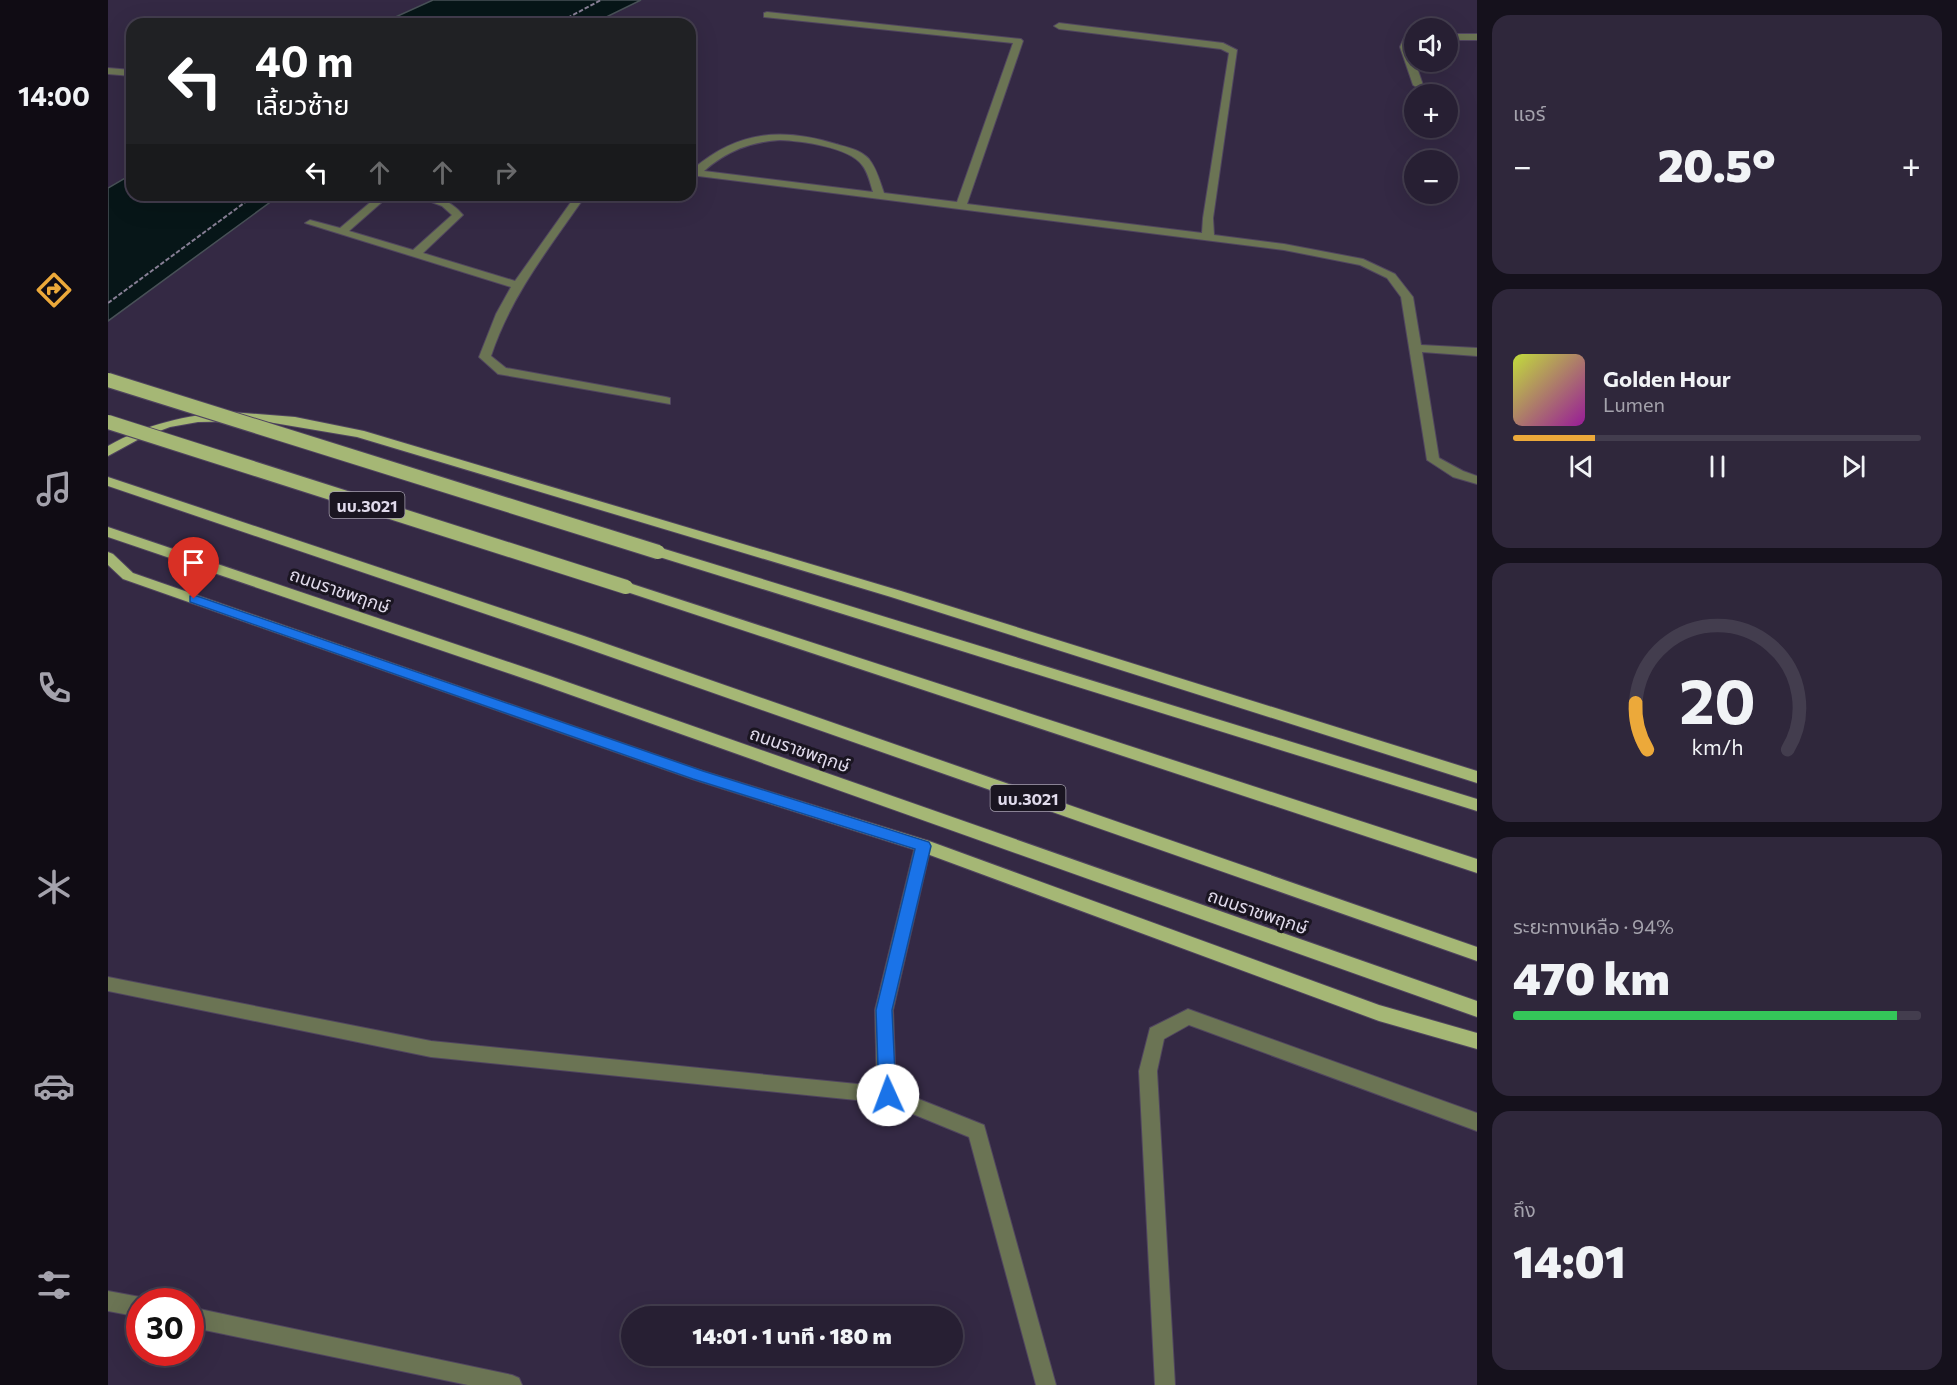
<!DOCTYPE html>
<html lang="th">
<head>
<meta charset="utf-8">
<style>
  body { margin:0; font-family:Commissioner,"Noto Sans Thai",sans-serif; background:#2f273b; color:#f1f3f6; height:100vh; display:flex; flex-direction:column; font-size:22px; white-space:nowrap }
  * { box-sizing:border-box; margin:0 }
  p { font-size:20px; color:#a4a2ac }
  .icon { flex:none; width:33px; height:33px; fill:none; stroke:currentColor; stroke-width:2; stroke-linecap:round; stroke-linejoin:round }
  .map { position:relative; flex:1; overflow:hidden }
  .details { display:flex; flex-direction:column; gap:15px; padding:15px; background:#15111c; width:480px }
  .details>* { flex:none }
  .guide { position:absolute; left:18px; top:18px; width:570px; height:183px; border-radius:18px; box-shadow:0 6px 24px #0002,0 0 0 2px #433d4e; background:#202124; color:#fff; overflow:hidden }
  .fabs { position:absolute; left:1296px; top:18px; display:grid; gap:12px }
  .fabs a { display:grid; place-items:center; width:54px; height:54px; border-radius:50%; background:#271f33; box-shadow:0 6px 24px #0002,0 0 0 2px #433d4e; font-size:30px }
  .speed { position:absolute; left:18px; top:1288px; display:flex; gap:12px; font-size:30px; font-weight:700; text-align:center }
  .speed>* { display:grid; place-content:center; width:78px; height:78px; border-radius:50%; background:#271f33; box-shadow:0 6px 24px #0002,0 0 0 2px #433d4e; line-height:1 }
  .speed .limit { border:9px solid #d22; background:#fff; color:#111 }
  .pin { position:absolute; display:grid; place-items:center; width:51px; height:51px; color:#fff; margin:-62px -26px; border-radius:50% 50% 50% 0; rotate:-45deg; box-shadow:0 0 6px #0007 }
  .pin .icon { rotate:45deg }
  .me { position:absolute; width:66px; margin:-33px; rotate:358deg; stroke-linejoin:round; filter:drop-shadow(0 0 4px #0008) }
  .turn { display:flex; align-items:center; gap:21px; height:126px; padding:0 30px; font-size:27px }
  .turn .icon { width:78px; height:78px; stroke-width:2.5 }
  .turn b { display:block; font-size:42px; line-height:51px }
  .lanes { display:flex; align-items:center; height:57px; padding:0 30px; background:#0003; justify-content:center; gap:30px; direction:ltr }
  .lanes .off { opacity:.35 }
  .big { font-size:45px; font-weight:800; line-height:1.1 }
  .details .card { flex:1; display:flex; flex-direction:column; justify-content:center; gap:9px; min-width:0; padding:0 21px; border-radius:18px; background:#2f273b }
  .details .dial { align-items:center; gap:0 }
  .dial svg { height:156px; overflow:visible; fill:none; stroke:#433d4e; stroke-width:7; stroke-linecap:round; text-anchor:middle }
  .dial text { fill:#f1f3f6; stroke:none }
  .song { display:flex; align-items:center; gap:18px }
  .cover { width:72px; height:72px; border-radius:9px; background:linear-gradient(135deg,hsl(70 70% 55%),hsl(300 70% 35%)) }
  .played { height:6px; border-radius:3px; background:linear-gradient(90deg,#eca93a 20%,#433d4e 20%) }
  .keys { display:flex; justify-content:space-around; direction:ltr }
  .heat { display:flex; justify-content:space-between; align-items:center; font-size:33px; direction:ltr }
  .charge { height:9px; border-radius:4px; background:linear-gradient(90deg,#34c759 94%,#433d4e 0) }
  .trip { position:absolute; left:513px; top:1306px; width:342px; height:60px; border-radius:30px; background:#271f33; box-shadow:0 6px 24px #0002,0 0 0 2px #433d4e; font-weight:800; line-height:60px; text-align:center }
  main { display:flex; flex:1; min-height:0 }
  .tab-bar { display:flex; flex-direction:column; width:108px; justify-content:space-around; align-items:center; background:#100c14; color:#a4a2ac }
  .tab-bar .icon { width:42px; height:42px }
  .tab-bar .selected { color:#eca93a }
  .tab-bar b { font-size:27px; color:#f1f3f6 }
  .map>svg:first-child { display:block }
  .water { fill:#071618; stroke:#485157; stroke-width:1.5 }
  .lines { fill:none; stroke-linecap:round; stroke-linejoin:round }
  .minor-casing { stroke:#50455f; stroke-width:2 }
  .major-casing { stroke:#50455f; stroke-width:2 }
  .path { stroke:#877f95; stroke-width:2; stroke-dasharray:4.5 2; stroke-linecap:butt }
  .minor { fill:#6b7454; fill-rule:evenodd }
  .major { fill:#a5b775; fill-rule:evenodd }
  .major-bridge-casing { stroke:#50455f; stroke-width:16; stroke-linecap:butt }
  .major-bridge { stroke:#a5b775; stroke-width:14 }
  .route { fill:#1a73e8; stroke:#114b97; stroke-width:1.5 }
  .labels { text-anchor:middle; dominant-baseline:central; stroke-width:6; stroke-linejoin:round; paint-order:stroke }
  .shield { fill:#1a1521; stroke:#a59fae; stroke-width:1.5 }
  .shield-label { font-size:16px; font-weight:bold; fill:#e0daeb }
  .street-label { font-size:18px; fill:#e0daeb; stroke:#1a1521 }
</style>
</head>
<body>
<main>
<nav class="tab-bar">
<b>14:00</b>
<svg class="icon selected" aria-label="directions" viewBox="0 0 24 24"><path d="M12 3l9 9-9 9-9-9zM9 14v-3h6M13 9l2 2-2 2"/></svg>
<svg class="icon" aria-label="music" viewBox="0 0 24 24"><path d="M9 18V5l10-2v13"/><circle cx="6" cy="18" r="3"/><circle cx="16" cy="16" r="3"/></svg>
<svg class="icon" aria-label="phone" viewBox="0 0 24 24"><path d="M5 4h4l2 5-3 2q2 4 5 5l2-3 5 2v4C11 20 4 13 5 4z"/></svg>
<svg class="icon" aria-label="climate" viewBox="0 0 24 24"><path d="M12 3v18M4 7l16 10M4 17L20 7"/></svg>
<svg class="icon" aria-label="car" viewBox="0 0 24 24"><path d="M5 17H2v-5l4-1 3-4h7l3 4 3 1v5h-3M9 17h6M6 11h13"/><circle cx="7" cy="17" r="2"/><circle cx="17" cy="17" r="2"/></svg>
<svg class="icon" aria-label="filters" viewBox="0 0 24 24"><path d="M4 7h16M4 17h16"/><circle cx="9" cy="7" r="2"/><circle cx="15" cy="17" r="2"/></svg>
</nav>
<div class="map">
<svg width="1369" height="1385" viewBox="0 0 1369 1385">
  <rect width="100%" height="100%" fill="#342944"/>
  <g class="water">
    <polygon points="325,0 533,0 484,24 272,24"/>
    <polygon points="24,174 24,195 172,195 0,321 0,188"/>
  </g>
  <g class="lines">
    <g class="minor-casing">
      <g id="minor">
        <path d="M659,12L913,39L915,41L859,204L1094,233L1095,218L1121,53L1113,49L951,29L946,26L951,23L1115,43L1129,50L1105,218L1106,235L1176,244L1255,259L1287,274L1305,297L1313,345L1369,348V356L1314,352L1331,458L1355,471L1369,476V484L1345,477L1319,460L1293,297L1279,278L1252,265L1176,250L582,175V169H585C629,131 674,127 728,144C739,147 753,150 761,159C769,169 772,182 776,193L849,202L905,43L656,17V13ZM672,140C693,141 741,147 754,165C760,172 762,183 765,192L596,171C619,151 642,142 672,140Z"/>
        <polygon points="1306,33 1306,40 1302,47 1315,85 1310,88 1305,85 1292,47 1296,38"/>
        <rect x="1340" y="34" width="29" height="6"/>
        <polygon points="0,68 24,70 24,76 0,74"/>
        <path d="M271,195H282L241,231L305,250L344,215L334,206L305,195C325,195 342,199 355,215L315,253L407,281L468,195H478C442,247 403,295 383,356L398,368L558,397L562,398V404L390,374L371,357L388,314L403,287L197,223L202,220L232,228Z"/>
        <polygon points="815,840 821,841 823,846 785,1010 788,1090 876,1125 948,1385 928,1385 861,1137 778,1103 323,1057 0,991 0,977 323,1041 769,1086 767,1010 807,846 809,841"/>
        <polygon points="1080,1009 1369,1113 1369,1131 1081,1025 1056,1039 1049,1071 1067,1385 1047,1385 1031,1071 1042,1028"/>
        <polygon points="0,1291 32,1297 40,1302 32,1302 32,1317 0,1311"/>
        <polygon points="82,1307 404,1375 411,1378 414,1385 360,1385 82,1327"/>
      </g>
    </g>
    <g class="major-casing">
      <g id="major">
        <path d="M122,412L187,417L256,431L793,591L1369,771V783L783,597L249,437L154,421L90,422L62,427L33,438L0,456V446C39,424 77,415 122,412Z"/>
        <polygon points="0,477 476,636 1369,947 1369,961 466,644 0,486"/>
        <polygon points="0,527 442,676 1369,1001 1369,1017 432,684 0,537"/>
        <polygon points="550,547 1369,799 1369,811 545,555 543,552 545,549"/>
        <polygon points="0,552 5,554 25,573 595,771 821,841 1271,1005 1369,1033 1369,1049 1271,1021 811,851 584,779 15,579 0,565"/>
        <polygon points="518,582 1369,859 1369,873 513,590 511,587"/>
      </g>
    </g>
    <g class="path">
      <polyline points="448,24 493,0"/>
      <polyline points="0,303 147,195"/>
    </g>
    <use href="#minor" class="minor"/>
    <use href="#major" class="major"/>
    <g class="major-bridge-casing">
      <g id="major-bridge">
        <polyline points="0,380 550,552"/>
        <polyline points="0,422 518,587"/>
      </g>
    </g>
    <use href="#major-bridge" class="major-bridge"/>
  </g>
  <polygon class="route" points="86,595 595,771 821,842 823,846 784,1010 788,1095 785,1100 780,1102 774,1100 771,1095 768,1010 807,849 585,779 82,602 82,596"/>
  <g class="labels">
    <g class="shield">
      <rect x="221.5" y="492" width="75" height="26" rx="4.5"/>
      <rect x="882.5" y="785" width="75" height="26" rx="4.5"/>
    </g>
    <g class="shield-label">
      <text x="259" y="505">นบ.3021</text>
      <text x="920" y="798">นบ.3021</text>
    </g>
    <g class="street-label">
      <text transform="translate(232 590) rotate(19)">ถนนราชพฤกษ์</text>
      <text transform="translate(692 749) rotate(19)">ถนนราชพฤกษ์</text>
      <text transform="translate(1150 911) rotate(19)">ถนนราชพฤกษ์</text>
    </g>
  </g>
</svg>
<div class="fabs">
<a><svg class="icon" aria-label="sound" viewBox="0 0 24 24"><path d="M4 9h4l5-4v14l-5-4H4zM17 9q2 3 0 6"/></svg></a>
<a>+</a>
<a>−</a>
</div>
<div class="speed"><div class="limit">30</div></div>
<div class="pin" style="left:86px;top:599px;background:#d93025"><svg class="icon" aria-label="arrive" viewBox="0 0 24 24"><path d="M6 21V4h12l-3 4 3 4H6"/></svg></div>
<svg class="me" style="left:780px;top:1095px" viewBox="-20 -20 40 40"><circle r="19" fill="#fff"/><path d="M0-13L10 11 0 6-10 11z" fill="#1a73e8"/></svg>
<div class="trip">14:01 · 1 นาที · 180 m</div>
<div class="guide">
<div class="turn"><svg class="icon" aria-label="left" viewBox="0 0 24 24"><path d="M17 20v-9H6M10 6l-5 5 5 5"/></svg><div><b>40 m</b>เลี้ยวซ้าย</div></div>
<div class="lanes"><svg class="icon" aria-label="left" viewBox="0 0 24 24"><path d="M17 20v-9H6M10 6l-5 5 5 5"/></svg><svg class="icon off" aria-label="ahead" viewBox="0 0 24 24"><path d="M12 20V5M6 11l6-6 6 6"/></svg><svg class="icon off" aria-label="ahead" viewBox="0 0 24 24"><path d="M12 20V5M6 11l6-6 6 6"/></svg><svg class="icon off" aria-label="right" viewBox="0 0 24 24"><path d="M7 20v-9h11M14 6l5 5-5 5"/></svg></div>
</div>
</div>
<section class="details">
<div class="card"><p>แอร์</p>
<div class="heat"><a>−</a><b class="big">20.5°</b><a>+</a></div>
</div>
<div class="card">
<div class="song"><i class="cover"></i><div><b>Golden Hour</b><p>Lumen</p></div></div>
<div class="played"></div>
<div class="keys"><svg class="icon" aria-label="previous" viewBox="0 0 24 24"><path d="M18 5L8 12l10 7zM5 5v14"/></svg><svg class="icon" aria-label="pause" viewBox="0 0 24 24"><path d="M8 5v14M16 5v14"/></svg><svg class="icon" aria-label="next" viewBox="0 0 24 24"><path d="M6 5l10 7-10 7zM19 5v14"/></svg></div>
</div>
<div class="card dial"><svg viewBox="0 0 100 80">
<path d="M14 69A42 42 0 1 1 86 69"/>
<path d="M14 69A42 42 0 0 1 8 45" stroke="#eca93a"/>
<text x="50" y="56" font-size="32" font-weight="700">20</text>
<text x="50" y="72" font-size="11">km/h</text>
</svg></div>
<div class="card"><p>ระยะทางเหลือ · 94%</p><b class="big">470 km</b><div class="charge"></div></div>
<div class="card"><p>ถึง</p><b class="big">14:01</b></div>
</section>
</main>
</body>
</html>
